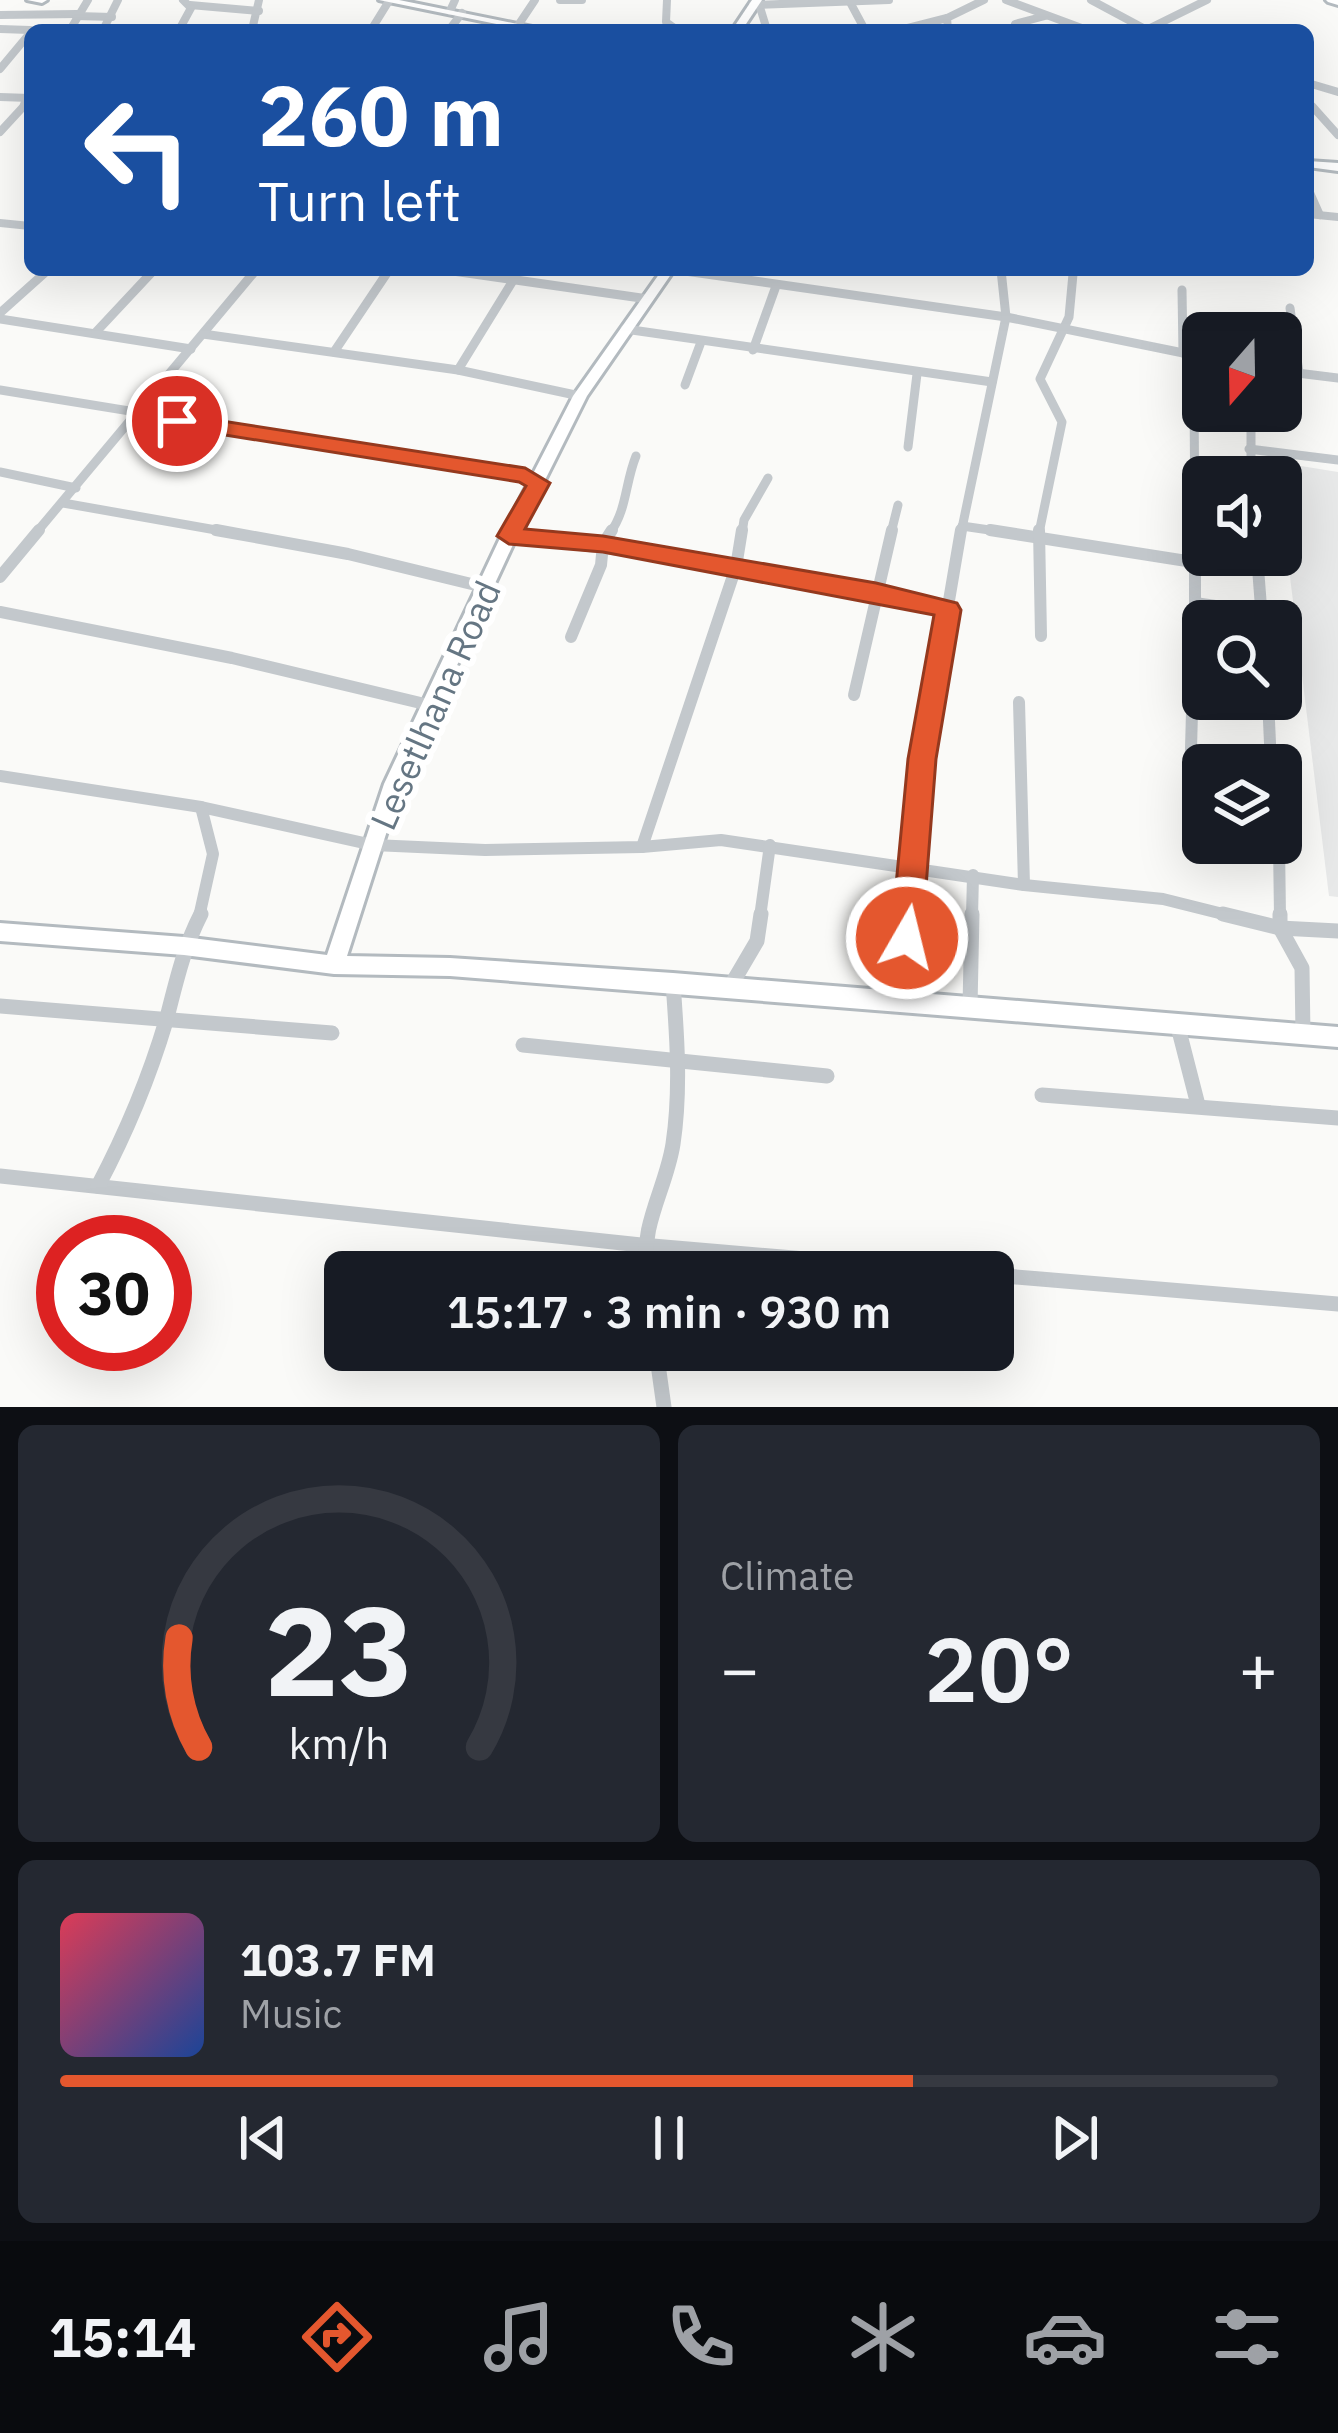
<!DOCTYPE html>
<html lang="en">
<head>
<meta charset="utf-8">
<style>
  body { margin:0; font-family:"IBM Plex Sans",sans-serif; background:#242831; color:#f1f3f6; height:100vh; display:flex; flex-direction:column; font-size:45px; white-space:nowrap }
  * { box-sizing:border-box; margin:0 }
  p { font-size:39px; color:#9ea1a6 }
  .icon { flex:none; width:66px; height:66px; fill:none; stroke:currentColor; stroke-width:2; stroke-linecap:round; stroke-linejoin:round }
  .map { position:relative; height:1407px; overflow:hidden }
  .sheet { display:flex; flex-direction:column; gap:18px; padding:18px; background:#0d0f14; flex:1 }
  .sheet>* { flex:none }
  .top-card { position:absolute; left:24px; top:24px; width:1290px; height:252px; border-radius:18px; box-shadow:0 12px 48px #0002; background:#1a4fa0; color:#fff; overflow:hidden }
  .needle { width:78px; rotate:200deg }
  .tools { position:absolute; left:1182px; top:312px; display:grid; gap:24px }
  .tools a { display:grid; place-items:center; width:120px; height:120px; border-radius:18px; background:#171b24; box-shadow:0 12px 48px #0002; font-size:60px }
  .speed { position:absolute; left:36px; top:1215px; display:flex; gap:24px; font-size:60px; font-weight:700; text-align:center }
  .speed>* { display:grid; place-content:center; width:156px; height:156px; border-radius:50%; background:#171b24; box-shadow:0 12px 48px #0002; line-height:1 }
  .speed .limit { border:18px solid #d22; background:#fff; color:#111 }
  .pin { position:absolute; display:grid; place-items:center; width:102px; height:102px; color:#fff; margin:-51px; border:6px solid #fff; border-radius:50%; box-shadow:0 3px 12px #0007 }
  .me { position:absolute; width:132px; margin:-66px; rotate:8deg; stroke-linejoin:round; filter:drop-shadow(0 0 9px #0008) }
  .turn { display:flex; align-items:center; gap:42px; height:252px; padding:0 36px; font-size:54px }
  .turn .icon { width:156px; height:156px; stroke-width:2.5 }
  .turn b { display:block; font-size:84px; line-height:102px }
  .big { font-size:90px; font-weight:600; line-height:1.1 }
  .sheet .card { flex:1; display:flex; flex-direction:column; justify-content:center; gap:18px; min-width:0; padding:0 42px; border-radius:18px; background:#242831 }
  .sheet .dial { align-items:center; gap:0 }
  .dial svg { height:312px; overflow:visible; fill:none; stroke:#363941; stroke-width:7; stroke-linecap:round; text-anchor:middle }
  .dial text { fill:#f1f3f6; stroke:none }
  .song { display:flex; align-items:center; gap:36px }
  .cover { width:144px; height:144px; border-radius:18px; background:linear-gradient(135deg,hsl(350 70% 55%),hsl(220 70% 35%)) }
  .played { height:12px; border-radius:6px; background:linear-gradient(90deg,#e4572e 70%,#363941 70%) }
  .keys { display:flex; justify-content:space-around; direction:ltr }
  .heat { display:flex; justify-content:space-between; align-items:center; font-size:66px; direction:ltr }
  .sheet .tiles { flex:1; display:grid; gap:18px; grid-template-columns:1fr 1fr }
  .card:last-child { grid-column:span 2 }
  .trip { position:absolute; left:324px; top:1251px; width:690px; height:120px; border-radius:18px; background:#171b24; box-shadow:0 12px 48px #0002; font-weight:600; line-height:120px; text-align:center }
  .tab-bar { display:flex; height:192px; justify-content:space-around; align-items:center; background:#090b0e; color:#9ea1a6 }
  .tab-bar .icon { width:84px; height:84px }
  .tab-bar .on { color:#e4572e }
  .tab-bar b { font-size:54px; color:#f1f3f6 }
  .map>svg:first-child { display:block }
  .built { fill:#e8e9e9 }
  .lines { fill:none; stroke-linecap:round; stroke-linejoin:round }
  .secondary-casing { stroke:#b3babf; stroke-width:6 }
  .street-far3 { stroke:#c3c8cc; stroke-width:8 }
  .street-far2 { stroke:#c3c8cc; stroke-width:9 }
  .street-far1 { stroke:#c3c8cc; stroke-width:12 }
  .street { stroke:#c3c8cc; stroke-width:15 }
  .secondary { fill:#fff; fill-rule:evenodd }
  .route { fill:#e4572e; stroke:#94391e; stroke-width:3 }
  .labels { text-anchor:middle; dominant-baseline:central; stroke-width:12; stroke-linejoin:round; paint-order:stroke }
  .street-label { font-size:36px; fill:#657683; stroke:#fff }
</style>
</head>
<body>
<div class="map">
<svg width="1338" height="1407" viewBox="0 0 1338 1407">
  <rect width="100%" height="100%" fill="#fafaf8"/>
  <polygon class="built" points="1276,462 1338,472 1338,897 1329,896"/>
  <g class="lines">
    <g class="secondary-casing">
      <g id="secondary">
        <polygon points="27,0 47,0 42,3"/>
        <polygon points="379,0 399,0 547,30 526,30"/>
        <polygon points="752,0 762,0 742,30 732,30"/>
        <polygon points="1326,0 1338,0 1338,5 1328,2"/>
        <polygon points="1308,161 1338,163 1338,171 1308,167"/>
        <polygon points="662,270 674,270 587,396 517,536 402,784 347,956 450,958 673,973 1338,1027 1338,1047 450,976 334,974 184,955 0,941 0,923 184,937 327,955 384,784 501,536 573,396"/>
      </g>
    </g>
    <g class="street-far3">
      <polyline points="560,0 582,0"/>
      <polyline points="667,0 666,22 677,30"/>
      <polyline points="1006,0 1087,30"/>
      <polyline points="1091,0 1147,30"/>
      <polyline points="759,4 767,30"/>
      <polyline points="851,4 865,30"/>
      <polyline points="190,5 259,11"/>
      <polyline points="753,5 889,0"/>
      <polyline points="450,11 455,0"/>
      <polyline points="0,15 77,14"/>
      <polyline points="76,16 112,17"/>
      <polyline points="519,24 535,0"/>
      <polyline points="1024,28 1015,24 1045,16"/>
      <polyline points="0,29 30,30"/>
      <polyline points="70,30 88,0"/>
      <polyline points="103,30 118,0"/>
      <polyline points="179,30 191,8 183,0"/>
      <polyline points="252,30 259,0"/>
      <polyline points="371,30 389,1"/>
      <polyline points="449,30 462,13"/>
      <polyline points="900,30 947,18"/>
      <polyline points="948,30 947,18 984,0"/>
      <polyline points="1146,30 1207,0"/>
      <polyline points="0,69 30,33"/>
      <polyline points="1308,83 1338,92"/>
      <polyline points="0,97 30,98"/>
      <polyline points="1312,106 1338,135"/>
      <polyline points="0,132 23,107 30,90"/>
      <polyline points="1308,188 1320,215"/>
      <polyline points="1308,214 1338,217"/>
      <polyline points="0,223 30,226"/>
    </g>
    <g class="street-far2">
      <polyline points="446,270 648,299"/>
      <polyline points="678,270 1006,317 1203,357"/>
      <polyline points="1182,290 1183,353"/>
      <polyline points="1290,308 1299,373"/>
      <polyline points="0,313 48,270"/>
      <polyline points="0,319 191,349"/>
      <polyline points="625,329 992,382"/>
      <polyline points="96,332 154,270"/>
      <polyline points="203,334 458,370 580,396"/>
      <polyline points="753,350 776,286"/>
      <polyline points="334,352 389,270"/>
      <polyline points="458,370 514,279"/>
      <polyline points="1281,371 1338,378"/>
      <polyline points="685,385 701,342"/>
      <polyline points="0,390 525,475 539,483"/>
      <polyline points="1251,411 1251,477"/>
      <polyline points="908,447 917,374"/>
      <polyline points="1249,449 1338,460"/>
      <polyline points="0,472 76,488"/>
      <polyline points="63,503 233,533"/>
      <polyline points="962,526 1010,533"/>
      <polyline points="36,533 256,270"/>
      <path d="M610,533C627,510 625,483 636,456"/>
      <polyline points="742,533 744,520 768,478"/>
      <polyline points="891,533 898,505"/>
      <polyline points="961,533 1006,317 1001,270"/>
      <polyline points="1039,533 1062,422 1040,379 1069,317 1073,274"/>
      <polyline points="1195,533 1194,398 1203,393"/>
    </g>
    <g class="street-far1">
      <polyline points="216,530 348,554 488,588"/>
      <polyline points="990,530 1193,562"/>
      <polyline points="1039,530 1041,636"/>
      <polyline points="1195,530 1195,603"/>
      <polyline points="509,536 730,564 948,610"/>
      <polyline points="1257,555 1262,620"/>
      <polyline points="0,577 39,530"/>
      <polyline points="0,612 232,658 429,705"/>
      <polyline points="571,637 601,565 603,544 612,530"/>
      <polyline points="854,695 892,530"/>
      <polyline points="1268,699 1271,765"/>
      <polyline points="1019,702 1024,885"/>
      <polyline points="0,776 201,807 373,845 485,850 642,847 721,840 1024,885 1163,899 1235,917"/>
      <polyline points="1203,798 1190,785 1195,603 1262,613"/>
      <polyline points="1279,843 1280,917"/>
      <polyline points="642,847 736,567 742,530"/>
      <polyline points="199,917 213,854 201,807"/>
      <polyline points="760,917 770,845"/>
      <polyline points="909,917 922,759 961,530"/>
      <polyline points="972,917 973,875"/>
    </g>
    <g class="street">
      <polyline points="1223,914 1280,928 1338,931"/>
      <polyline points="1280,914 1280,928 1302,968 1303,1034"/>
      <polyline points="730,987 757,941 761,914"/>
      <polyline points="880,998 907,939 909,914"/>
      <polyline points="0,1006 332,1033"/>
      <polyline points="970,1006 972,914"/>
      <polyline points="1177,1023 1198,1105"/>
      <polyline points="523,1045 827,1076"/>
      <polyline points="1042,1095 1338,1118"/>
      <polyline points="0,1176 641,1245 959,1272"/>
      <path d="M98,1186C126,1133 149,1078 166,1021C176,983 183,949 201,914"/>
      <path d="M647,1272C640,1224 666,1189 673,1144C681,1091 677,1036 673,983"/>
      <polyline points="993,1275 1338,1304"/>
      <polyline points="656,1350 664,1407"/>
    </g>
    <use href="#secondary" class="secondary"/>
  </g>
  <polygon class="route" points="177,414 525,468 550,483 525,529 603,536 876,583 957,603 961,610 936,759 922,938 918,948 907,952 895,948 891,938 908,759 934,615 603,552 509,544 497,536 526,486 519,482 169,426 169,416"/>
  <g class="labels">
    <g class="street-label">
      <text transform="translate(435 705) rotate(-66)">Lesetlhana Road</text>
    </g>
  </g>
</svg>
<div class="tools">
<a><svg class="needle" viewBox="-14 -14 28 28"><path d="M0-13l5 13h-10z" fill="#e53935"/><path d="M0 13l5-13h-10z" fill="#9ea1a6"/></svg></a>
<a><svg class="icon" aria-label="sound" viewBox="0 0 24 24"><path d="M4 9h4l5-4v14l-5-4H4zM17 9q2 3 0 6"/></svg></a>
<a><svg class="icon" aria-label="search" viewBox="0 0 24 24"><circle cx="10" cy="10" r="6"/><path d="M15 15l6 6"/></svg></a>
<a><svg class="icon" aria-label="layers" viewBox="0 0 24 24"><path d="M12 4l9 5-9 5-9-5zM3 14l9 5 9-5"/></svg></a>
</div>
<div class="speed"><div class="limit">30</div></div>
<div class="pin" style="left:177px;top:421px;background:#d93025"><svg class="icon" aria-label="arrive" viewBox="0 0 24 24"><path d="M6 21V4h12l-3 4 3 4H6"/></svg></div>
<svg class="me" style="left:907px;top:938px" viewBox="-20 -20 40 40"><circle r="17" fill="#e4572e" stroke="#fff" stroke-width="3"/><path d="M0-11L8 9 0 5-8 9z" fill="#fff"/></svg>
<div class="trip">15:17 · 3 min · 930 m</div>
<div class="top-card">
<div class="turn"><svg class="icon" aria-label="left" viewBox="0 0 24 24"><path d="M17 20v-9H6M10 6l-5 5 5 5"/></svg><div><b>260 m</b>Turn left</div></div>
</div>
</div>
<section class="sheet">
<div class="tiles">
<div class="card dial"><svg viewBox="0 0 100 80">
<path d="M14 69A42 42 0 1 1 86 69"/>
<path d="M14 69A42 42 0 0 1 9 41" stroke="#e4572e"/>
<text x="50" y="56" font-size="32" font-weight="700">23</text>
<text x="50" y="72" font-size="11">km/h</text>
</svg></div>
<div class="card"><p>Climate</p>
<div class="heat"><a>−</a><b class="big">20°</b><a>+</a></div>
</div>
<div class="card">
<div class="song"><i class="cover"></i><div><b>103.7 FM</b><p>Music</p></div></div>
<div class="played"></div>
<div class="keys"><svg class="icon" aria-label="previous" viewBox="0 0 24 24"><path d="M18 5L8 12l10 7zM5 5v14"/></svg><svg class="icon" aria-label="pause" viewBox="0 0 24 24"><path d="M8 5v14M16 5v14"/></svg><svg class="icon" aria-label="next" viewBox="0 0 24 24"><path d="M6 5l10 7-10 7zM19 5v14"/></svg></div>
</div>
</div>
</section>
<nav class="tab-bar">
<b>15:14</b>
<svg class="icon on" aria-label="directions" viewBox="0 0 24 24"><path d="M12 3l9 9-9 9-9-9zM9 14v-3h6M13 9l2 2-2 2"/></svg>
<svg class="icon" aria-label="music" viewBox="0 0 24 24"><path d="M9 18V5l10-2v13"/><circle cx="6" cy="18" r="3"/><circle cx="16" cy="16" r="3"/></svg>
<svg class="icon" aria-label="phone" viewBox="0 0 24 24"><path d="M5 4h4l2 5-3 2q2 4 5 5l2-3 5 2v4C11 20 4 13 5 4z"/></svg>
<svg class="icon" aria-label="climate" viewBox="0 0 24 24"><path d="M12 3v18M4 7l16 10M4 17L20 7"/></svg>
<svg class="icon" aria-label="car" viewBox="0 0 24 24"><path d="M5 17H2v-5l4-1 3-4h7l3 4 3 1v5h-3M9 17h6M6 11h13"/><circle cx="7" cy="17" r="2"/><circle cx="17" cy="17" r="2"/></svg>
<svg class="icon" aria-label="filters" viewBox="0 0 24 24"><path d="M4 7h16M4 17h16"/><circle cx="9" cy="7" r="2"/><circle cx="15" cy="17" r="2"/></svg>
</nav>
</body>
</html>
